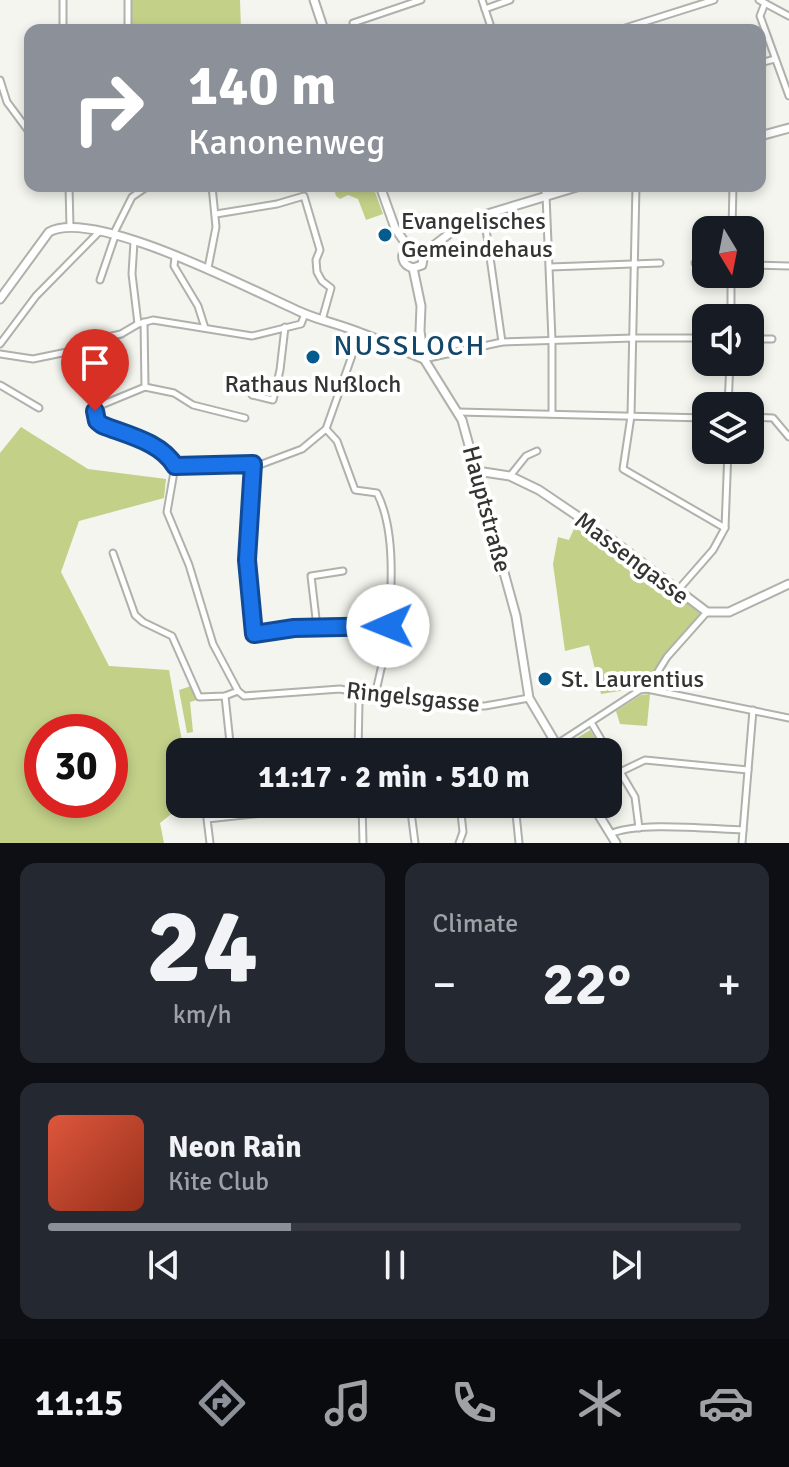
<!DOCTYPE html>
<html lang="en">
<head>
<meta charset="utf-8">
<style>
  body { margin:0; font-family:Signika,sans-serif; background:#242831; color:#f1f3f6; height:100vh; display:flex; flex-direction:column; font-size:30px; white-space:nowrap }
  * { box-sizing:border-box; margin:0 }
  p { font-size:26px; color:#9ea1a6 }
  .icon { flex:none; width:44px; height:44px; fill:none; stroke:currentColor; stroke-width:2; stroke-linecap:round; stroke-linejoin:round }
  .map { position:relative; height:843px; overflow:hidden }
  .side { display:flex; flex-direction:column; gap:20px; padding:20px; background:#0d0f14; flex:1 }
  .side>* { flex:none }
  .banner { position:absolute; left:24px; top:24px; width:742px; height:168px; border-radius:16px; box-shadow:0 4px 12px #0003; background:#8c9099; color:#fff; overflow:hidden }
  .needle { width:52px; rotate:170deg }
  .fabs { position:absolute; left:692px; top:216px; display:grid; gap:16px }
  .fabs a { display:grid; place-items:center; width:72px; height:72px; border-radius:16px; background:#171b24; box-shadow:0 4px 12px #0003; font-size:40px }
  .speed { position:absolute; left:24px; top:714px; display:flex; gap:16px; font-size:40px; font-weight:700; text-align:center }
  .speed>* { display:grid; place-content:center; width:104px; height:104px; border-radius:50%; background:#171b24; box-shadow:0 4px 12px #0003; line-height:1 }
  .speed .limit { border:12px solid #d22; background:#fff; color:#111 }
  .pin { position:absolute; display:grid; place-items:center; width:68px; height:68px; color:#fff; margin:-82px -34px; border-radius:50% 50% 50% 0; rotate:-45deg; box-shadow:0 0 8px #0007 }
  .pin .icon { rotate:45deg }
  .me { position:absolute; width:88px; margin:-44px; rotate:269deg; stroke-linejoin:round; filter:drop-shadow(0 0 6px #0008) }
  .turn { display:flex; align-items:center; gap:28px; height:168px; padding:0 32px; font-size:36px }
  .turn .icon { width:104px; height:104px; stroke-width:2.5 }
  .turn b { display:block; font-size:56px; line-height:68px }
  .big { font-size:60px; font-weight:800; line-height:1.1 }
  .side .card { flex:1; display:flex; flex-direction:column; justify-content:center; gap:12px; min-width:0; padding:0 28px; border-radius:16px; background:#242831 }
  .side .dial { align-items:center; gap:0 }
  .dial b { font-size:104px; line-height:1 }
  .song { display:flex; align-items:center; gap:24px }
  .cover { width:96px; height:96px; border-radius:12px; background:linear-gradient(135deg,hsl(10 70% 55%),hsl(10 70% 35%)) }
  .played { height:8px; border-radius:4px; background:linear-gradient(90deg,#8c9099 35%,#363941 35%) }
  .keys { display:flex; justify-content:space-around; direction:ltr }
  .heat { display:flex; justify-content:space-between; align-items:center; font-size:44px; direction:ltr }
  .side .tiles { flex:1; display:grid; gap:20px; grid-template-columns:1fr 1fr }
  .card:last-child { grid-column:span 2 }
  .trip { position:absolute; left:166px; top:738px; width:456px; height:80px; border-radius:16px; background:#171b24; box-shadow:0 4px 12px #0003; font-weight:800; line-height:80px; text-align:center }
  .dock { display:flex; height:128px; justify-content:space-around; align-items:center; background:#090b0e; color:#9ea1a6 }
  .dock .icon { width:56px; height:56px }
  .dock .active { color:#8c9099 }
  .dock b { font-size:36px; color:#f1f3f6 }
  .map>svg:first-child { display:block }
  .green { fill:#c2d088; fill-rule:evenodd }
  .lines { fill:none; stroke-linecap:round; stroke-linejoin:round }
  .street-casing { stroke:#afb1ab; stroke-width:9 }
  .secondary-casing { stroke:#afb1ab; stroke-width:11 }
  .street { stroke:#fff; stroke-width:5 }
  .secondary { stroke:#fff; stroke-width:7 }
  .route-casing { stroke:#114b97; stroke-width:20 }
  .route { stroke:#1a73e8; stroke-width:14 }
  .poi-dot { fill:#045b8d; stroke:#fff; stroke-width:3 }
  .labels { text-anchor:middle; dominant-baseline:central; stroke-width:8; stroke-linejoin:round; paint-order:stroke }
  .poi-label { font-size:24px; fill:#343432; stroke:#fff; text-anchor:start }
  .street-label { font-size:24px; fill:#343432; stroke:#fff }
  .quarter-label { font-size:28px; letter-spacing:2px; fill:#13476a; stroke:#fff }
</style>
</head>
<body>
<div class="map">
<svg width="789" height="843" viewBox="0 0 789 843">
  <rect width="100%" height="100%" fill="#f3f5ee"/>
  <g class="green">
    <polygon points="130,0 240,0 241,30 131,30"/>
    <polygon points="333,186 373,186 383,214 366,220 358,199 348,195 340,199 336,196"/>
    <path d="M21,427L88,469L166,479L164,498L79,521L61,572L109,666L169,670L184,752H180V804H184L160,823L164,843H0V453ZM110,732V800H42V732Z"/>
    <polygon points="577,522 632,557 702,615 645,687 601,694 589,645 565,651 553,564 558,537 569,540"/>
    <polygon points="191,686 197,700 190,702 193,732 187,733 179,690"/>
    <polygon points="650,694 647,726 620,724 616,711 641,695"/>
    <polygon points="590,730 604,752 575,752 569,743"/>
  </g>
  <g class="lines">
    <g class="street-casing">
      <g id="street">
        <polyline points="128,0 128,30"/>
        <polyline points="482,0 492,30"/>
        <polyline points="759,0 789,16"/>
        <polyline points="765,3 760,16 789,96"/>
        <polyline points="485,9 510,0"/>
        <polyline points="353,23 421,0"/>
        <polyline points="63,30 63,0"/>
        <polyline points="619,30 714,0"/>
        <polyline points="760,63 775,59"/>
        <polyline points="0,80 7,102 30,133"/>
        <polyline points="69,186 70,227"/>
        <polyline points="543,186 546,195 552,340 552,414"/>
        <polyline points="636,186 631,416 623,469 725,528"/>
        <polyline points="216,214 277,204 304,196 320,250 316,260 317,272 322,281 331,288 322,320"/>
        <polyline points="484,215 502,342"/>
        <polyline points="732,230 733,186"/>
        <polyline points="113,235 132,197 148,186"/>
        <polyline points="134,242 132,274 138,324"/>
        <polyline points="175,257 174,266 198,306 205,328"/>
        <polyline points="695,263 706,264"/>
        <polyline points="750,265 789,266"/>
        <polyline points="550,267 660,263"/>
        <polyline points="208,268 216,227 212,186"/>
        <polyline points="731,274 731,318"/>
        <polyline points="100,280 115,236"/>
        <polyline points="144,322 145,387"/>
        <polyline points="750,339 772,339"/>
        <polyline points="0,344 36,296 100,231"/>
        <polyline points="0,354 33,359 67,352 94,340 121,334 138,324 153,320 252,336 301,324 305,314"/>
        <polyline points="424,359 502,342 634,338 706,338"/>
        <polyline points="0,385 39,408"/>
        <polyline points="252,395 273,400 280,370 285,327"/>
        <polyline points="728,406 730,362"/>
        <polyline points="458,412 706,418"/>
        <polyline points="750,417 773,418 789,437"/>
        <path d="M326,429L337,441L355,490L377,493C402,542 389,640 376,691"/>
        <polyline points="253,464 247,560 254,634 294,628 388,626"/>
        <polyline points="175,466 167,512 189,565 213,644 238,691 244,696 340,689 355,692 365,690 459,706 485,706 529,698"/>
        <polyline points="175,466 262,464 302,449 326,429 360,333"/>
        <path d="M175,466C161,442 126,435 102,425L97,421L95,411L99,406L145,387L174,393L193,405L245,418"/>
        <polyline points="510,476 526,456 537,451"/>
        <polyline points="113,553 135,615 143,622 172,636 199,697 225,696 238,691"/>
        <polyline points="678,590 713,550 725,528 728,450"/>
        <polyline points="317,627 311,576 343,571"/>
        <polyline points="647,689 667,657 707,612"/>
        <polyline points="355,692 359,703 358,752"/>
        <polyline points="225,696 231,752"/>
        <polyline points="592,724 635,797 639,828"/>
        <polyline points="557,744 640,690 647,689 789,718"/>
        <polyline points="303,752 358,746"/>
        <polyline points="528,752 553,739"/>
        <polyline points="620,772 645,760 748,770"/>
        <polyline points="362,804 363,843"/>
        <polyline points="410,804 415,843"/>
        <polyline points="515,804 519,843"/>
        <path d="M610,834C637,821 710,829 743,830"/>
        <polyline points="210,843 207,819 349,804"/>
        <polyline points="459,843 463,832 460,804"/>
        <polyline points="742,843 753,710"/>
      </g>
    </g>
    <g class="secondary-casing">
      <g id="secondary">
        <polyline points="314,0 324,30"/>
        <polyline points="760,136 789,128"/>
        <polyline points="380,186 395,228 408,247"/>
        <path d="M408,247C399,255 402,265 413,268L421,306L420,331L424,359L462,420L516,616L529,698L561,752"/>
        <polyline points="424,253 454,230 484,215 580,186"/>
        <polyline points="413,268 422,265 424,253"/>
        <path d="M0,299L49,232C94,207 255,292 303,313C322,321 342,325 361,333C383,341 403,351 424,359"/>
        <polyline points="477,471 510,476 539,490 604,534 707,612 729,612 789,584"/>
        <polyline points="592,804 616,843"/>
      </g>
    </g>
    <use href="#street" class="street"/>
    <use href="#secondary" class="secondary"/>
  </g>
  <g class="lines">
    <g class="route-casing">
      <path id="route" d="M95,411L97,421L102,425C127,435 161,442 175,466L253,464L247,560L254,634L294,628L388,626"/>
    </g>
    <use href="#route" class="route"/>
  </g>
  <g class="poi-dot">
    <circle cx="385" cy="235" r="8"/>
    <circle cx="313" cy="357" r="8"/>
    <circle cx="545" cy="679" r="8"/>
  </g>
  <g class="labels">
    <g class="poi-label">
      <text x="401" y="221">Evangelisches<tspan x="401" dy="28">Gemeindehaus</tspan></text>
      <text x="313" y="384" text-anchor="middle">Rathaus Nußloch</text>
      <text x="561" y="679">St. Laurentius</text>
    </g>
    <g class="street-label">
      <text transform="translate(487 509) rotate(75)">Hauptstraße</text>
      <text transform="translate(632 558) rotate(37)">Massengasse</text>
      <text transform="translate(413 697) rotate(6)">Ringelsgasse</text>
    </g>
    <g class="quarter-label">
      <text x="410" y="346">NUSSLOCH</text>
    </g>
  </g>
</svg>
<div class="fabs">
<a><svg class="needle" viewBox="-14 -14 28 28"><path d="M0-13l5 13h-10z" fill="#e53935"/><path d="M0 13l5-13h-10z" fill="#9ea1a6"/></svg></a>
<a><svg class="icon" aria-label="sound" viewBox="0 0 24 24"><path d="M4 9h4l5-4v14l-5-4H4zM17 9q2 3 0 6"/></svg></a>
<a><svg class="icon" aria-label="layers" viewBox="0 0 24 24"><path d="M12 4l9 5-9 5-9-5zM3 14l9 5 9-5"/></svg></a>
</div>
<div class="speed"><div class="limit">30</div></div>
<div class="pin" style="left:95px;top:411px;background:#d93025"><svg class="icon" aria-label="arrive" viewBox="0 0 24 24"><path d="M6 21V4h12l-3 4 3 4H6"/></svg></div>
<svg class="me" style="left:388px;top:626px" viewBox="-20 -20 40 40"><circle r="19" fill="#fff"/><path d="M0-13L10 11 0 6-10 11z" fill="#1a73e8"/></svg>
<div class="trip">11:17 · 2 min · 510 m</div>
<div class="banner">
<div class="turn"><svg class="icon" aria-label="right" viewBox="0 0 24 24"><path d="M7 20v-9h11M14 6l5 5-5 5"/></svg><div><b>140 m</b>Kanonenweg</div></div>
</div>
</div>
<section class="side">
<div class="tiles">
<div class="card dial"><b>24</b><p>km/h</p></div>
<div class="card"><p>Climate</p>
<div class="heat"><a>−</a><b class="big">22°</b><a>+</a></div>
</div>
<div class="card">
<div class="song"><i class="cover"></i><div><b>Neon Rain</b><p>Kite Club</p></div></div>
<div class="played"></div>
<div class="keys"><svg class="icon" aria-label="previous" viewBox="0 0 24 24"><path d="M18 5L8 12l10 7zM5 5v14"/></svg><svg class="icon" aria-label="pause" viewBox="0 0 24 24"><path d="M8 5v14M16 5v14"/></svg><svg class="icon" aria-label="next" viewBox="0 0 24 24"><path d="M6 5l10 7-10 7zM19 5v14"/></svg></div>
</div>
</div>
</section>
<nav class="dock">
<b>11:15</b>
<svg class="icon active" aria-label="directions" viewBox="0 0 24 24"><path d="M12 3l9 9-9 9-9-9zM9 14v-3h6M13 9l2 2-2 2"/></svg>
<svg class="icon" aria-label="music" viewBox="0 0 24 24"><path d="M9 18V5l10-2v13"/><circle cx="6" cy="18" r="3"/><circle cx="16" cy="16" r="3"/></svg>
<svg class="icon" aria-label="phone" viewBox="0 0 24 24"><path d="M5 4h4l2 5-3 2q2 4 5 5l2-3 5 2v4C11 20 4 13 5 4z"/></svg>
<svg class="icon" aria-label="climate" viewBox="0 0 24 24"><path d="M12 3v18M4 7l16 10M4 17L20 7"/></svg>
<svg class="icon" aria-label="car" viewBox="0 0 24 24"><path d="M5 17H2v-5l4-1 3-4h7l3 4 3 1v5h-3M9 17h6M6 11h13"/><circle cx="7" cy="17" r="2"/><circle cx="17" cy="17" r="2"/></svg>
</nav>
</body>
</html>
